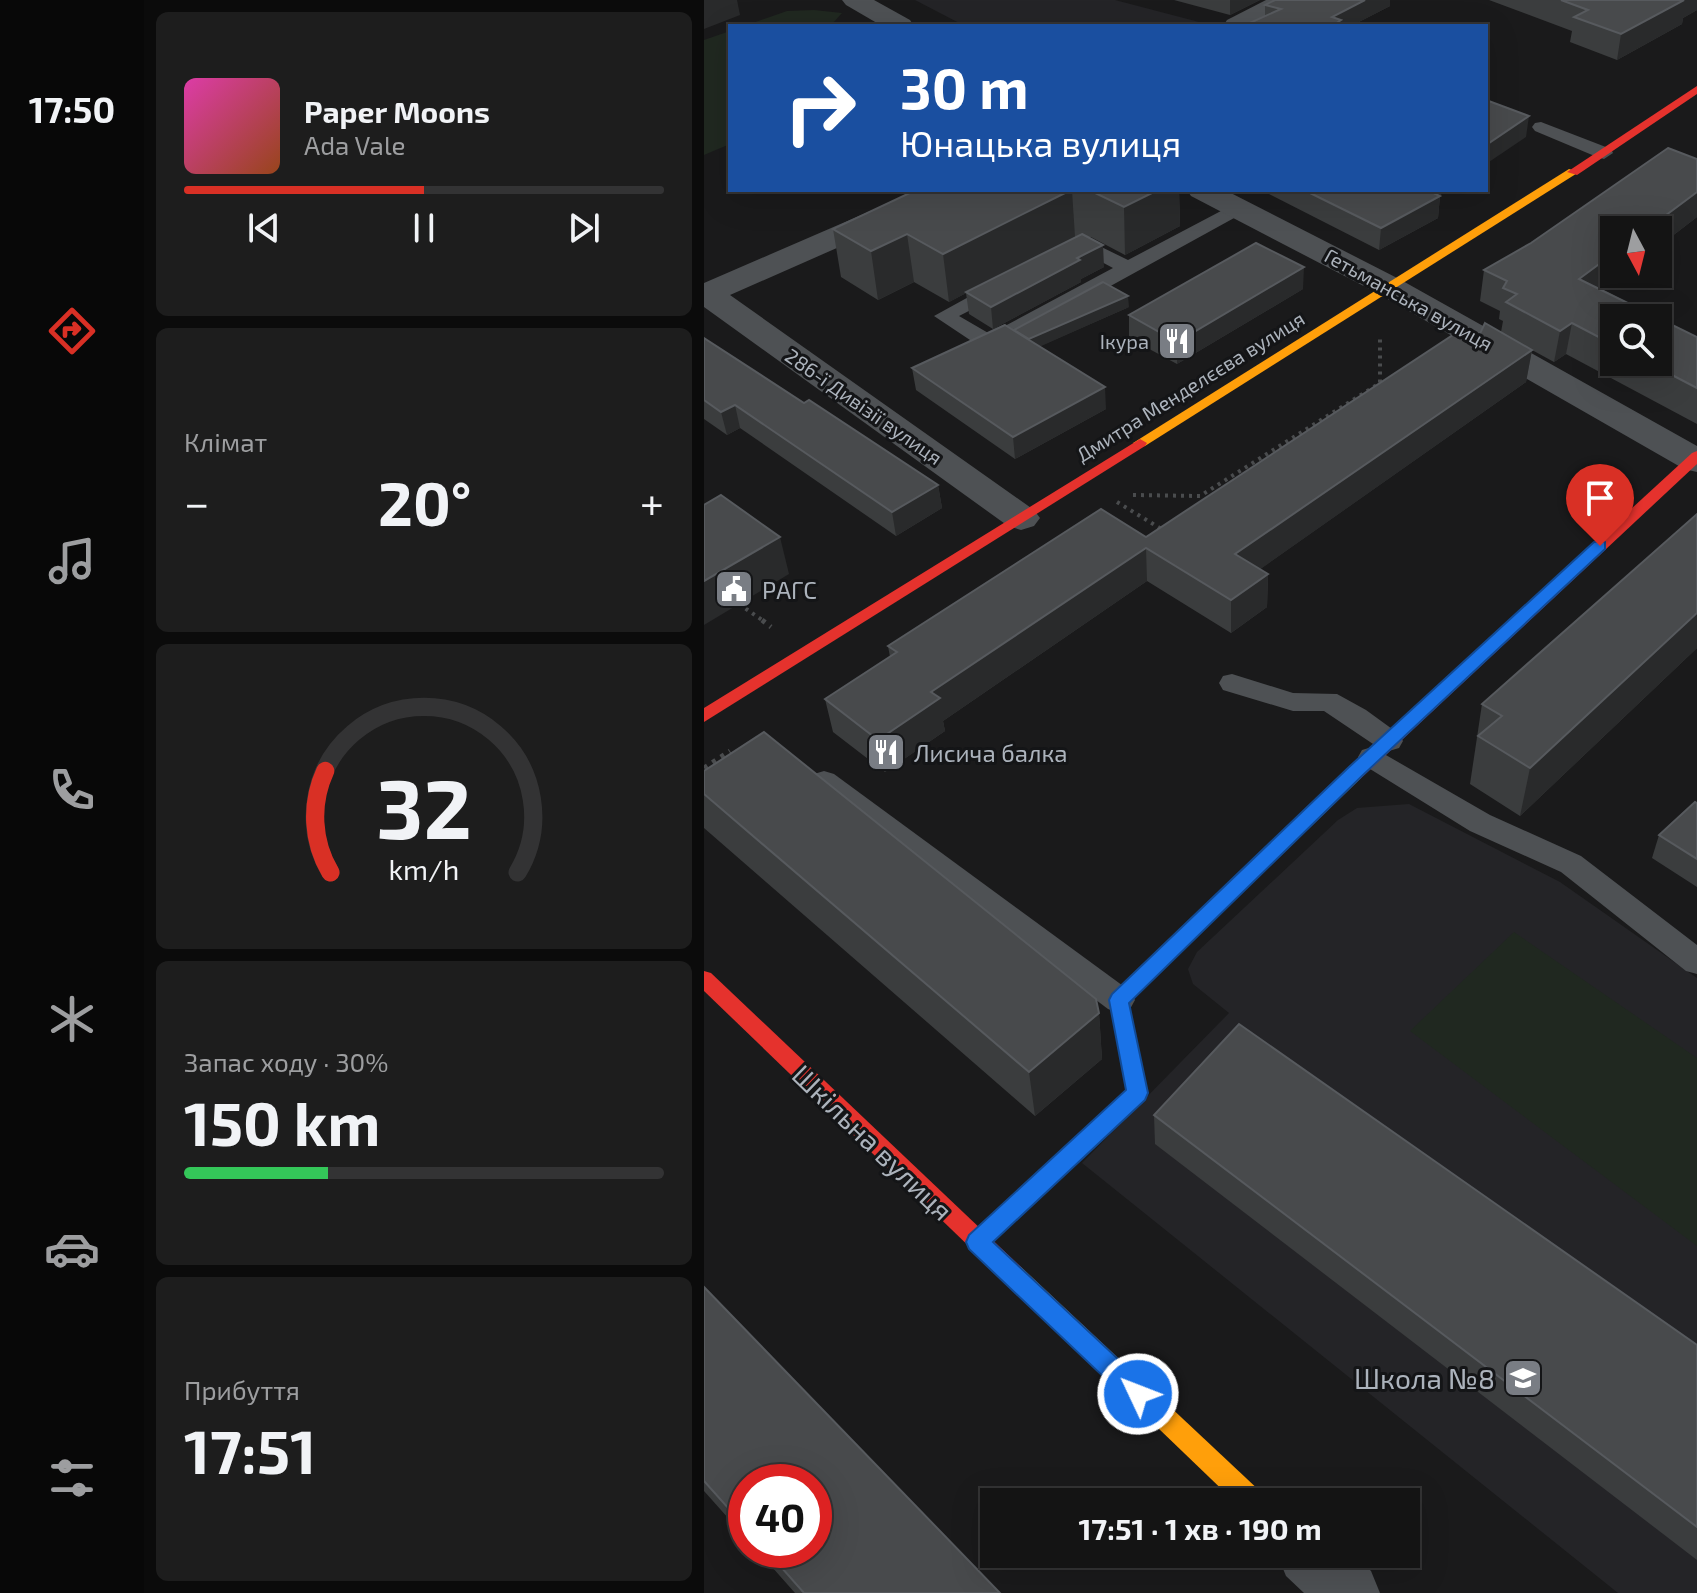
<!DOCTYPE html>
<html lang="uk">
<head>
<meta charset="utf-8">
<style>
  body { margin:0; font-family:"Exo 2",sans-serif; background:#1d1d1d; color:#f1f3f6; height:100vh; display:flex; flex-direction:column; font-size:30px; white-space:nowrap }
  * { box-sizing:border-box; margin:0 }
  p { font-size:26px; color:#9d9ea0 }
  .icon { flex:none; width:44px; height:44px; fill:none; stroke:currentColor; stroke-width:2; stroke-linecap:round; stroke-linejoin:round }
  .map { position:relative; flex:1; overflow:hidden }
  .side { display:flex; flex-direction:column; gap:12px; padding:12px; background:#0b0b0b; width:560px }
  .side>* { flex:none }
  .guide { position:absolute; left:24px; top:24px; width:760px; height:168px; border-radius:0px; box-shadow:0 8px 32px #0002,0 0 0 2px #333334; background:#1a4fa0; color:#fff; overflow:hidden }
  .needle { width:52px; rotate:173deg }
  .buttons { position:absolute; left:896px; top:216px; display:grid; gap:16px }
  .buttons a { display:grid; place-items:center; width:72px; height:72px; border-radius:0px; background:#141414; box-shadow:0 8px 32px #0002,0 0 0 2px #333334; font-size:40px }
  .speed { position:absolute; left:24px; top:1464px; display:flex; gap:16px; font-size:40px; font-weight:700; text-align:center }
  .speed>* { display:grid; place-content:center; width:104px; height:104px; border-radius:50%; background:#141414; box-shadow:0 8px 32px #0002,0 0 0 2px #333334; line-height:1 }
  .speed .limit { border:12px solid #d22; background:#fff; color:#111 }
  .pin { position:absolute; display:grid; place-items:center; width:68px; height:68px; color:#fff; margin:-82px -34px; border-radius:50% 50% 50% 0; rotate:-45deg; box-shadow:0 0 8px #0007 }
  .pin .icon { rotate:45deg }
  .me { position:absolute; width:88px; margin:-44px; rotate:313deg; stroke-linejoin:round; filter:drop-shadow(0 0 6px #0008) }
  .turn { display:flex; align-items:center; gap:28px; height:168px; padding:0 40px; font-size:36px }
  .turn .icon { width:104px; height:104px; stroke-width:2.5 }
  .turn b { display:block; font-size:56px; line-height:68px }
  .big { font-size:60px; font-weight:700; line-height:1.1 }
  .side .tile { flex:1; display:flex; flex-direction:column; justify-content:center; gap:12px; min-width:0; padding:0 28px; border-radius:12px; background:#1d1d1d }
  .side .dial { align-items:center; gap:0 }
  .dial svg { height:208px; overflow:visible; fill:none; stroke:#333334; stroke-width:7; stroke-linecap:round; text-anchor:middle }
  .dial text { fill:#f1f3f6; stroke:none }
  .song { display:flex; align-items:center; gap:24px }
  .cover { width:96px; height:96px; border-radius:12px; background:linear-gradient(135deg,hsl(320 70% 55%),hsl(20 70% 35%)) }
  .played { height:8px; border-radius:4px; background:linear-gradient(90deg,#d93025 50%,#333334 50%) }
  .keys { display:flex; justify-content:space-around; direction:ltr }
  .heat { display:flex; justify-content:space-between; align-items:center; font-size:44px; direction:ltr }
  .charge { height:12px; border-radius:6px; background:linear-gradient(90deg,#34c759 30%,#333334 0) }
  .trip { position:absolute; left:276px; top:1488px; width:440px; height:80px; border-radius:0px; background:#141414; box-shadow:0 8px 32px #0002,0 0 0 2px #333334; font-weight:700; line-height:80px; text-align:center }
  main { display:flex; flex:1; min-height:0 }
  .tabs { display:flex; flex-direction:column; width:144px; justify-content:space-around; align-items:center; background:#080808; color:#9d9ea0 }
  .tabs .icon { width:56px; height:56px }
  .tabs .active { color:#d93025 }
  .tabs b { font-size:36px; color:#f1f3f6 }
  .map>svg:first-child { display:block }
  .built { fill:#242427 }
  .green { fill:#202820 }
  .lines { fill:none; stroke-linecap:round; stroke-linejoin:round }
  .path-far1 { stroke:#4a4c4e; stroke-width:4; stroke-dasharray:3 5; stroke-linecap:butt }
  .path { stroke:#4a4c4e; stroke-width:5; stroke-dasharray:4 6; stroke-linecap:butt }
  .lane { fill:#4e5154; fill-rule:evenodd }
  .street { fill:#4e5154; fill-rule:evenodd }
  .slow { fill:#ff9f0a; fill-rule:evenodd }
  .jam { fill:#e5322d; fill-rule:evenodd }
  .wall { fill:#3b3d3e; fill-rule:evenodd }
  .shaded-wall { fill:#292a2b }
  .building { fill:#484a4c; stroke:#575a5e; stroke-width:2 }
  .route { fill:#1a73e8; stroke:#114b97; stroke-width:2 }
  .labels { text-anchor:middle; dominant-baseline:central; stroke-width:6; stroke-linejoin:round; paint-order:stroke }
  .far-street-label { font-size:20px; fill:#acb3bc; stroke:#141517 }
  .far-poi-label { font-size:20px; fill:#acb3bc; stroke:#141517; text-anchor:end }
  .poi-label { font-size:24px; fill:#acb3bc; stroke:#141517; text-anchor:start }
  .near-street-label { font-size:28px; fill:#acb3bc; stroke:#141517 }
  .near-poi-label { font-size:28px; fill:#acb3bc; stroke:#141517; text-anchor:end }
</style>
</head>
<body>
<main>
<nav class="tabs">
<b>17:50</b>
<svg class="icon active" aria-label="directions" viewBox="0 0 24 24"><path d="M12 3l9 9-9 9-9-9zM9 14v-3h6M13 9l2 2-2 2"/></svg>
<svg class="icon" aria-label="music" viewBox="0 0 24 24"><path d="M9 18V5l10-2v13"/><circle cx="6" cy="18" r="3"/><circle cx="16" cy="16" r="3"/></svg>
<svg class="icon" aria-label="phone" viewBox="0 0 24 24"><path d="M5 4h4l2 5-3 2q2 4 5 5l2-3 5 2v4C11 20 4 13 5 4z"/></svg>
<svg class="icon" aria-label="climate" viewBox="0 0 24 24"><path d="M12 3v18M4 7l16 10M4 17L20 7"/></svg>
<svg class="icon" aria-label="car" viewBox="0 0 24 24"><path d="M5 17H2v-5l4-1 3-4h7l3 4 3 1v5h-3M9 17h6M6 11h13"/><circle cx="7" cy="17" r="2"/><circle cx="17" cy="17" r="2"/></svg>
<svg class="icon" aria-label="filters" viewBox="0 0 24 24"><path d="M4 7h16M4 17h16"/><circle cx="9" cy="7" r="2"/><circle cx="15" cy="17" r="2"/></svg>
</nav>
<section class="side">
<div class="tile">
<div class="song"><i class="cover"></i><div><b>Paper Moons</b><p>Ada Vale</p></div></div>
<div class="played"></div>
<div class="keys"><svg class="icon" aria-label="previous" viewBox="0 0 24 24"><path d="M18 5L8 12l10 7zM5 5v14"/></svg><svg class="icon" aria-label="pause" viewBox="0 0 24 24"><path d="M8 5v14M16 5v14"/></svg><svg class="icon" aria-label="next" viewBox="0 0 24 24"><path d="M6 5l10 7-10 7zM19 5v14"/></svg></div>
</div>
<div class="tile"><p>Клімат</p>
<div class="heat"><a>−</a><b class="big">20°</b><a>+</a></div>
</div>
<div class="tile dial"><svg viewBox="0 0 100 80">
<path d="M14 69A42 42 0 1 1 86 69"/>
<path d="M14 69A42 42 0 0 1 12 30" stroke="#d93025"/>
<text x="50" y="56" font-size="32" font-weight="700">32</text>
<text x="50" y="72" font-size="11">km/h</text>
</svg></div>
<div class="tile"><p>Запас ходу · 30%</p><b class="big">150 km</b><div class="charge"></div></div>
<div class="tile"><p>Прибуття</p><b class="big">17:51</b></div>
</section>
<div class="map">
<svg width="993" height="1593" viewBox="0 0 993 1593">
  <rect width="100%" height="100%" fill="#1a1a1b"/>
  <g class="built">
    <polygon points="211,0 411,0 495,22 487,26 261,26"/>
    <polygon points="705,804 856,882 993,978 993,1593 914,1593 378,1163 525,1013 489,984 484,969 493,952 634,820 653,808"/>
  </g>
  <g class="green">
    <polygon points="110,10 138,13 129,23 120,26 40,26 83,11"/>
    <polygon points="26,31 26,144 0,155 0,40"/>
    <polygon points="810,932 993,1058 993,1246 706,1031"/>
  </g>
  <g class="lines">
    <g class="path-far1">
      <polyline points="429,495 496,496 676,383 676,337"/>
      <polyline points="413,502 459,530"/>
      <polyline points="35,604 61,622"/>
    </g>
    <g class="path">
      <polyline points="58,620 67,627"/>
      <polyline points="0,768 26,751"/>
    </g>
    <g class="lane">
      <polygon points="837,122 907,149 909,153 900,159 893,157 831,131 828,127 831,123"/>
      <polygon points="534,202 544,208 541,212 294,348 278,348 230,316 290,283 304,283 307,287 304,291 255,316 286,334 409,268 379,252 365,257 358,255 355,251 379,238 424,260"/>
      <polygon points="528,674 589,693 633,694 662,710 695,734 699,741 695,748 685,751 675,748 620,711 589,711 519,690 515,683 519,676"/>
      <polygon points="668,747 786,815 877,856 993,945 993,974 982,971 857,872 766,831 658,764 654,757 658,750"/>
      <polygon points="120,771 130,774 426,991 431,1000 426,1009 415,1013 404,1009 110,788 106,781 110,774"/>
    </g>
    <g class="street">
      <polygon points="138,0 170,0 206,20 210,26 178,26 142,5"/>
      <polygon points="562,0 595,0 591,5 552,26 519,26 523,20"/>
      <polygon points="215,190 255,190 251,196 26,295 330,510 336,518 330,526 317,530 304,526 0,307 0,283"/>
      <polygon points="483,190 521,190 697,280 993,446 993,472 980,469 675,294 487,196"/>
      <polygon points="573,1554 649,1554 667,1571 676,1593 600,1593 582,1576"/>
    </g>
    <g class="slow">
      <polygon points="865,169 875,172 441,446 436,447 429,443"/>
      <polygon points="650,767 656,769 659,774 656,779 425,1002 443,1093 440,1099 281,1249 273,1252 265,1249 262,1242 265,1235 422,1090 405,1000 408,994 644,769"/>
      <polygon points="309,1264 317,1267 558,1493 561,1502 531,1502 301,1281 298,1274 301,1267"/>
    </g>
    <g class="jam">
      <polygon points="993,86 993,94 873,175 863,172"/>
      <polygon points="436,439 443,443 441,446 0,722 0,708"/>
      <polygon points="993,451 993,464 656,779 644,779 641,774 644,769 988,453"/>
      <polygon points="0,971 7,973 317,1267 320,1274 317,1281 309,1284 301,1281 0,991"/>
    </g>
  </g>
  <g class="wall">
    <polygon points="470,0 556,0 526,15"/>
    <polygon points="571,0 686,0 686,6 647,26 539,26 561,16 561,5"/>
    <polygon points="785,0 993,0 993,10 979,18 978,24 913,60 866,42 868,31"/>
    <polygon points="212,190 475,190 476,226 421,255 387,237 385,237 400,267 377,279 377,282 289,329 265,314 262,293 245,302 210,282 174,300 137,277 129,229"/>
    <polygon points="565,190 743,190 735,196 736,196 734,218 675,250 565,194"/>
    <path d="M993,217L954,247V230L910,274H917L897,289L993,337V424L862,354L850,362L828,350L822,382L556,569L564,574L563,607L527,633L443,581L239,721L241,731L181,772L129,732L121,699L186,657L184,646L442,537L773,340L797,332L799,321L795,319L796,311L776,301L780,270ZM910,318L954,362H910Z"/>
    <polygon points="599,289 473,364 425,338 425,315"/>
    <polygon points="425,307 336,346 402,409 311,459 212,390 208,368 310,330"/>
    <polygon points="0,338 100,403 234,485 238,508 192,536 36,428 23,435 0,419"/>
    <polygon points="993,514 993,648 816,816 766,784 778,704"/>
    <polygon points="0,771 395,1013 398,1059 331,1116 0,828"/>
    <polygon points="993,803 993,887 948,858 955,835"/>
    <polygon points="450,1115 993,1345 993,1560 451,1144"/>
    <polygon points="0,1287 296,1593 91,1593 53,1550 110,1550 42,1482 42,1538 0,1491"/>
  </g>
  <g class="shaded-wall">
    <polygon points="0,0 33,0 36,15 0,29"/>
    <polygon points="526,0 556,0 526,15"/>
    <polygon points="661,0 686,0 686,6 647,26 628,26 628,17"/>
    <polygon points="976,0 993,0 993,10 979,18 978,24 913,60 917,34"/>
    <polygon points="825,116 822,137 782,164 782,145"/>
    <polygon points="368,190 371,237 245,302 239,254"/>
    <polygon points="454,190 475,190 476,226 421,255 420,207"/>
    <polygon points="717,190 743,190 724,203 736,196 734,218 675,250 677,228"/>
    <polygon points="993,192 993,217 954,247 954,230 942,230"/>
    <polygon points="203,234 210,282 174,300 167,251"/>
    <polygon points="399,245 400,267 377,279 377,282 289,329 287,307"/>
    <polygon points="910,253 910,274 917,274 870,310 875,279"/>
    <polygon points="600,267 599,289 473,364 473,342"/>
    <polygon points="424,296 425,307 326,351 325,339"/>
    <polygon points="868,323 862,354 850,362 856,331"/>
    <polygon points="828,350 822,382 531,587 531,554"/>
    <polygon points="401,387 402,409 311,459 309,437"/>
    <polygon points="31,405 36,428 23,435 17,412"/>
    <polygon points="234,485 238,508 192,536 188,512"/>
    <polygon points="76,537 85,574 0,625 0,581"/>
    <polygon points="442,548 443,581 239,721 241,731 181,772 174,740 227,692"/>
    <polygon points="564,574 563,607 527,633 527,600"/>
    <polygon points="993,613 993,648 816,816 826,768"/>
    <polygon points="395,1013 398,1059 331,1116 325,1072"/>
  </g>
  <g class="building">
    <polygon points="571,0 661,0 628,17 637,20 628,26 539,26 577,9 561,5"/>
    <polygon points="857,0 980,0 917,34 870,17 884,10"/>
    <polygon points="782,100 825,116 782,145"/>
    <polygon points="964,148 993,159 993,192 942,230 910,230 910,253 875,279 954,318 910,318 910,345 868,323 856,331 802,302 813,294 799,288 803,281 780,270 827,243"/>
    <polygon points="212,190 367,190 239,254 203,234 167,251 129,229"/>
    <polygon points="385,190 454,190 420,207"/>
    <polygon points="600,190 723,190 736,196 677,228"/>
    <polygon points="378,234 399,245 373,258 376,260 287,307 262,292"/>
    <polygon points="552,243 600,267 473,342 425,315"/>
    <polygon points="399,282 424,296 325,339 310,330"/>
    <polygon points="954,318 993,337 993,388 943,362 954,362"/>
    <polygon points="781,323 828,350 531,554 564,574 527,600 442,548 227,692 236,698 174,740 121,699 193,652 184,646 397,509 442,537 755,331 773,340"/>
    <polygon points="301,325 401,387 309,437 208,368"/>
    <polygon points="0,338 100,403 105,400 234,485 188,512 31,405 17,412 0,400"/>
    <polygon points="17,495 76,537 0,581 0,505"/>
    <polygon points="993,514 993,613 826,768 774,736 798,716 778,704"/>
    <polygon points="60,732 392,999 395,1013 325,1072 0,794 0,771"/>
    <polygon points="991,802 993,803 993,859 955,835"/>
    <polygon points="535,1024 993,1345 993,1527 450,1115"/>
    <polygon points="0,1287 296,1593 100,1593 62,1550 110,1550 110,1482 42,1482 42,1528 0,1481"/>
  </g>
  <polygon class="route" points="896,541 901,542 901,549 658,776 425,1003 444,1093 441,1100 289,1242 443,1386 446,1394 443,1402 434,1405 426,1402 265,1249 262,1242 265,1235 422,1090 405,1000 408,994 645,767 890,542"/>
  <defs>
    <g id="restaurant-square" transform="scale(2)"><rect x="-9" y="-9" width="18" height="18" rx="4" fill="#797d84" stroke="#141517"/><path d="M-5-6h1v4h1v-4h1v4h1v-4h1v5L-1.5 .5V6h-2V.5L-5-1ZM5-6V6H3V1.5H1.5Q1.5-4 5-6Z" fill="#fff"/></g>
    <g id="civic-square" transform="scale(2)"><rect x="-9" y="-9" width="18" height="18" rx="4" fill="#797d84" stroke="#141517"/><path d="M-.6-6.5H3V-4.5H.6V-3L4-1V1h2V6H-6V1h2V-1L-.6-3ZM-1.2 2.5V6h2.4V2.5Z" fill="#fff"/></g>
    <g id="school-square" transform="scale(2)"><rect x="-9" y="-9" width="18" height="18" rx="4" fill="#797d84" stroke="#141517"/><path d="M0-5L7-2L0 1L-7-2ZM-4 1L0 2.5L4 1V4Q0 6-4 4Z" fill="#fff"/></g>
  </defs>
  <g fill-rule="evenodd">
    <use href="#restaurant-square" x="473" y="341"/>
    <use href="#civic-square" x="30" y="589"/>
    <use href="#restaurant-square" x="182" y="752"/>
    <use href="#school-square" x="819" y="1378"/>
  </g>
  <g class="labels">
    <g class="far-street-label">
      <text transform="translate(705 299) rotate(29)">Гетьманська вулиця</text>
      <text transform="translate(486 386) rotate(-32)">Дмитра Менделєєва вулиця</text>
      <text transform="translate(160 406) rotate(35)">286-ї Дивізії вулиця</text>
    </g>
    <g class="far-poi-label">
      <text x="445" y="341">Ікура</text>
    </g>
    <g class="poi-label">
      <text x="58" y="589">РАГС</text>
      <text x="210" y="752">Лисича балка</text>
    </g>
    <g class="near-street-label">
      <text transform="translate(169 1142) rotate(44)">Шкільна вулиця</text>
    </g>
    <g class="near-poi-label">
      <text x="791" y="1378">Школа №8</text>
    </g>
  </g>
</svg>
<div class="buttons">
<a><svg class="needle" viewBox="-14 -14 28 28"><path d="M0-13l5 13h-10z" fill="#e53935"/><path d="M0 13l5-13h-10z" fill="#9d9ea0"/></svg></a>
<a><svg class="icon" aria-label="search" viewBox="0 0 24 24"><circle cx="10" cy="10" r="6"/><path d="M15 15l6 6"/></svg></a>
</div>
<div class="speed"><div class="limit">40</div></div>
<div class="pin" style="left:896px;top:546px;background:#d93025"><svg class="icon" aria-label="arrive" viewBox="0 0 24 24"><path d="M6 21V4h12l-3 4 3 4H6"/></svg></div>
<svg class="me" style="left:434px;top:1394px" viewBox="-20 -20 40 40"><circle r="17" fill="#1a73e8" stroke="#fff" stroke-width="3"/><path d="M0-11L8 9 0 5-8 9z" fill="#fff"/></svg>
<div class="trip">17:51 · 1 хв · 190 m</div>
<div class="guide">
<div class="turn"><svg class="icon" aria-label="right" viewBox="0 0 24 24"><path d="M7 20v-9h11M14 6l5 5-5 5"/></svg><div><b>30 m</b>Юнацька вулиця</div></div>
</div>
</div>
</main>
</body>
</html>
